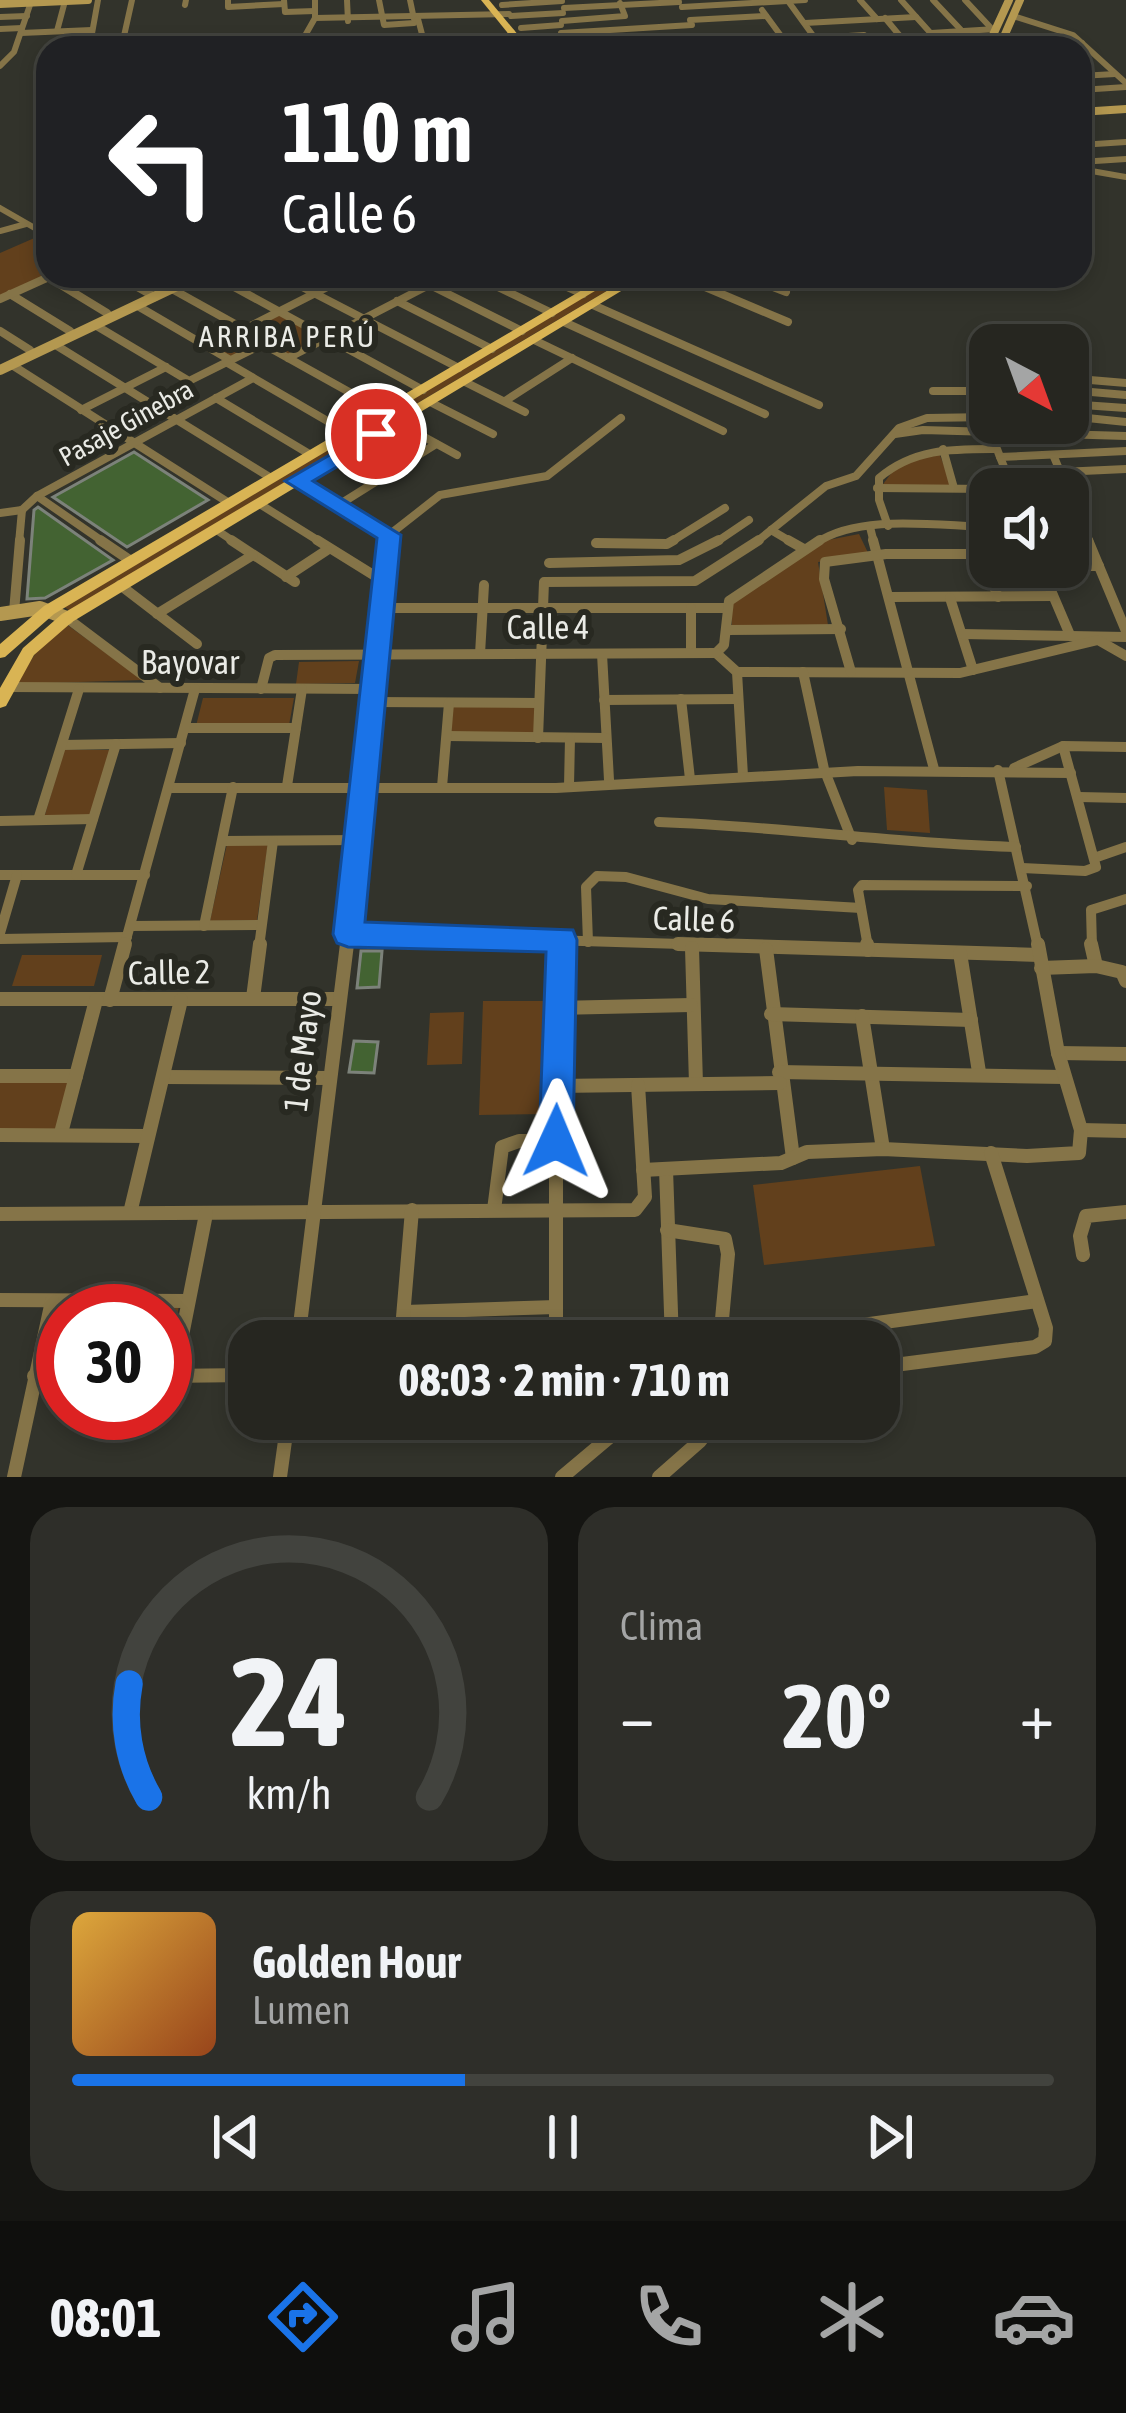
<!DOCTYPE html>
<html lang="es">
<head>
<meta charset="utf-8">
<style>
  body { margin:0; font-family:"Asap Condensed",sans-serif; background:#2e2e29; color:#f1f3f6; height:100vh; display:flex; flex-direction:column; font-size:45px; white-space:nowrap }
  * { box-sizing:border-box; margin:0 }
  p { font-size:39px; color:#a4a5a5 }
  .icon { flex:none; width:66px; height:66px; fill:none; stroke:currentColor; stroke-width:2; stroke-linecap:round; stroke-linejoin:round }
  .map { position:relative; height:1477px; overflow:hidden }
  .details { display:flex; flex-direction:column; gap:30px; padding:30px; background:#151512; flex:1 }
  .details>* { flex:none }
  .hud { position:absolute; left:36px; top:36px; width:1056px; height:252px; border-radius:36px; box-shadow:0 6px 18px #0003,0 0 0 3px #42433e; background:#202124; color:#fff; overflow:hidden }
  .needle { width:78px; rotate:139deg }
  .tools { position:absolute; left:969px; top:324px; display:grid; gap:24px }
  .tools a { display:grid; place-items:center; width:120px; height:120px; border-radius:24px; background:#262620; box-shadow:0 6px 18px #0003,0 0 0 3px #42433e; font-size:60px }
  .speed { position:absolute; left:36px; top:1284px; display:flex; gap:24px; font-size:60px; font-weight:700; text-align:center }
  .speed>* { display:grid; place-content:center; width:156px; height:156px; border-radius:50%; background:#262620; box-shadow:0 6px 18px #0003,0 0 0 3px #42433e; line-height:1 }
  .speed .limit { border:18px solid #d22; background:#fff; color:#111 }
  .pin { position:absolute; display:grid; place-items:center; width:102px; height:102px; color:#fff; margin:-51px; border:6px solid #fff; border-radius:50%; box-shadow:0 3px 12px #0007 }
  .me { position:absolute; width:132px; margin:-66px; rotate:1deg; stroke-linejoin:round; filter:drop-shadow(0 0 9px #0008) }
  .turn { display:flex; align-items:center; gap:42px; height:252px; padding:0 48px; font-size:54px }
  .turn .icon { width:156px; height:156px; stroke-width:2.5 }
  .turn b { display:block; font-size:84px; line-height:102px }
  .big { font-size:90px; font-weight:700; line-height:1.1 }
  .details .card { flex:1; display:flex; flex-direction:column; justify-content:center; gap:18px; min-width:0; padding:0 42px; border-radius:36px; background:#2e2e29 }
  .details .dial { align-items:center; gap:0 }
  .dial svg { height:312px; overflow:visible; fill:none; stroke:#42433e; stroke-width:7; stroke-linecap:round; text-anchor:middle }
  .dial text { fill:#f1f3f6; stroke:none }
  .song { display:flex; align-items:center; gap:36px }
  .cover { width:144px; height:144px; border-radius:18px; background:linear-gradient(135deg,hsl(40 70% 55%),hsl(20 70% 35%)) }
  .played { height:12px; border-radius:6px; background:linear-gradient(90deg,#1a73e8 40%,#42433e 40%) }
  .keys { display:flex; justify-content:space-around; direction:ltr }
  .heat { display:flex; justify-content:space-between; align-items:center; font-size:66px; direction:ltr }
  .details .tiles { flex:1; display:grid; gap:30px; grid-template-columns:1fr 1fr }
  .card:last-child { grid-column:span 2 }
  .trip { position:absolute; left:228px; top:1320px; width:672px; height:120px; border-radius:36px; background:#262620; box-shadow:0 6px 18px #0003,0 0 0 3px #42433e; font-weight:700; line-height:120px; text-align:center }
  .menu { display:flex; height:192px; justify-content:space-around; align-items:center; background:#0f0f0d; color:#a4a5a5 }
  .menu .icon { width:84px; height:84px }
  .menu .on { color:#1a73e8 }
  .menu b { font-size:54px; color:#f1f3f6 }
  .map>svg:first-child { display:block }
  .green { fill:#62401c }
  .building { fill:#436332; stroke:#7c827a; stroke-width:3 }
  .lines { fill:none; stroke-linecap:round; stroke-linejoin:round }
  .street-far3 { stroke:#857448; stroke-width:6 }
  .street-far2 { stroke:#857448; stroke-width:8 }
  .street-far1 { stroke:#857448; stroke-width:10 }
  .street { stroke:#857448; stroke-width:14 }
  .secondary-far2 { stroke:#b49850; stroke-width:8 }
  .secondary-far1 { stroke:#b49850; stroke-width:10 }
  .secondary { stroke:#b49850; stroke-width:14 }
  .primary { fill:#d9b454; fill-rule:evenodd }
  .route { fill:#1a73e8; stroke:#114b97; stroke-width:3 }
  .labels { text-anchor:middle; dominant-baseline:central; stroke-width:12; stroke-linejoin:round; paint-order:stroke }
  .far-street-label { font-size:27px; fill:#eaebe6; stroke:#282921 }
  .far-neighbourhood-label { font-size:30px; letter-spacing:3px; fill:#eaebe6; stroke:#282921 }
  .street-label { font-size:33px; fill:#eaebe6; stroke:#282921 }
</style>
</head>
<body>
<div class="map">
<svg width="1126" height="1477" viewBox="0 0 1126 1477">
  <rect width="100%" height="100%" fill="#32332b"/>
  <g class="green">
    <polygon points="39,236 48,242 48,276 0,298 0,253"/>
    <polygon points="618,276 632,276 343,447 336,444"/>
    <polygon points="277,313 324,339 289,357 264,343 231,359 212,347"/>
    <polygon points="326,450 332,454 70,611 63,606"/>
    <polygon points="938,451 953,487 881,487 898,464"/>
    <polygon points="859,534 870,557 818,562 828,625 732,627 731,605 818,542"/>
    <polygon points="66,624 143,680 16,684 42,643"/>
    <polygon points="359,661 355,683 296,684 299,662"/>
    <polygon points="203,698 294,698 289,725 196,726"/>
    <polygon points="453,706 536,706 536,735 451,735"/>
    <polygon points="64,750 110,750 91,817 44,818"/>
    <polygon points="884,787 927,790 930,833 887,830"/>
    <polygon points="227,844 268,844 257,920 210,921"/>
    <polygon points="22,955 102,955 94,986 12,986"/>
    <polygon points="483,1001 547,1001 547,1114 479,1115"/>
    <polygon points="464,1012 462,1064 427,1065 430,1013"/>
    <polygon points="0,1080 70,1081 58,1129 0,1131"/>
    <polygon points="920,1166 935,1246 764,1265 753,1185"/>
    <polygon points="58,1305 179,1305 168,1373 165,1311 63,1311 63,1372 42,1372"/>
  </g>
  <g class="building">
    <polygon points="134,452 208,500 127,547 53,497"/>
    <polygon points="38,507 113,560 45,598 27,599 34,510"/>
    <polygon points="361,951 382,951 379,987 357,988"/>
    <polygon points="354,1041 378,1042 374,1073 349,1072"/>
  </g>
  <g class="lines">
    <g class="street-far3">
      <polyline points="98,0 91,39 124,36 132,0"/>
      <polyline points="228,0 228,7 284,4"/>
      <polyline points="284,0 285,12 315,11"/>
      <polyline points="347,0 348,21"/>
      <polyline points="379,0 384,25 414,23"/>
      <polyline points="410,0 414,19"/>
      <polyline points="860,0 877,19"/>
      <polyline points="901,0 935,38"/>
      <polyline points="933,0 962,31"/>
      <polyline points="965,0 992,29"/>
      <polyline points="788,1 822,48"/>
      <polyline points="185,5 186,0"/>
      <polyline points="502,5 562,1"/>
      <polyline points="682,7 805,0"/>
      <polyline points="564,8 679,2"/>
      <polyline points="762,10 784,40"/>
      <polyline points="511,16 563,13"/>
      <polyline points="1013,16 1073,35 1126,83"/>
      <polyline points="0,17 27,16"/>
      <polyline points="315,18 509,14"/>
      <polyline points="885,18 910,48"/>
      <polyline points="690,20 766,16"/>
      <polyline points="562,21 625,16 620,3"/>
      <polyline points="805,23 916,17"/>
      <polyline points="521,28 561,25"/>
      <polyline points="0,29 22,28"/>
      <polyline points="57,31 65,1"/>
      <polyline points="512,32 508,36 518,48"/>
      <polyline points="21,33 92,30"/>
      <polyline points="561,33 692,25"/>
      <polyline points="931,33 996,29"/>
      <polyline points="701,41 746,38"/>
      <polyline points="740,43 864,35"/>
      <polyline points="1001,44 1082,43"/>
      <polyline points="298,48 315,18 315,0"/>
      <polyline points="375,48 423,38 418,19"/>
      <polyline points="529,48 699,37"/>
      <polyline points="900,48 990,43"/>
      <polyline points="0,66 14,52 31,2"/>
      <polyline points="1080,76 1115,74"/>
      <polyline points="1080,90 1126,87"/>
      <polyline points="1080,145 1126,142"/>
      <polyline points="1080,162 1126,159"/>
      <polyline points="1080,169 1126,177"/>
      <polyline points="0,208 47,235"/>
      <polyline points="0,231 26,224"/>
    </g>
    <g class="street-far2">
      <polyline points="42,232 48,236"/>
      <polyline points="118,276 155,297"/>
      <polyline points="214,276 423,390"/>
      <polyline points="281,276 459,368"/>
      <polyline points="351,276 374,285 395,276"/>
      <polyline points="412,276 522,331"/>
      <polyline points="475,276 552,313"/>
      <polyline points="543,276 583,294"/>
      <polyline points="679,276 788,322"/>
      <polyline points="745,276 786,292"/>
      <polyline points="48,277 107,313"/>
      <polyline points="172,289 244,329"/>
      <polyline points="10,294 70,331"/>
      <polyline points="0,299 51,276"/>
      <polyline points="397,301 492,349"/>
      <polyline points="136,305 230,360"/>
      <polyline points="593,305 819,405"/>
      <polyline points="564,322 765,414"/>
      <polyline points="95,325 189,381 263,344 385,412"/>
      <polyline points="0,331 30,350"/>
      <polyline points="534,340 723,431"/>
      <polyline points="54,344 271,478"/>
      <polyline points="209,347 349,276"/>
      <polyline points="288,358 429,285"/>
      <polyline points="226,362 348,433"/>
      <polyline points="12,365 229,503"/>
      <polyline points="1078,379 1126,383"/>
      <polyline points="465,382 525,412"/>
      <polyline points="1068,390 1126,395"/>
      <polyline points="933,391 990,391"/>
      <polyline points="216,398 311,455"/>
      <polyline points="505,401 572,358"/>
      <polyline points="430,402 493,434"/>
      <polyline points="1068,404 1126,408"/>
      <polyline points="81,410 166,367"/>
      <polyline points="1068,416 1126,422"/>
      <polyline points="397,422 457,455"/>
      <polyline points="895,434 923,430 1126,436"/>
      <polyline points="943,449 954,488"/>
      <polyline points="1000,457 1013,489"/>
      <polyline points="1054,457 1090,543"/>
      <polyline points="1061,472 1126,469"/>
      <polyline points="297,481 389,535"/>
      <polyline points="877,488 990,489"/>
      <polyline points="37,496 105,543"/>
      <polyline points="258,503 322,543"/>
      <polyline points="337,506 436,444"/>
      <polyline points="22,510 37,496 253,378"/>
      <polyline points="0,513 22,510"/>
      <path d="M888,526L879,500V478C914,448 953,449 997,449L1000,457L1126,451"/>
      <polyline points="870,527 874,543"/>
      <polyline points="971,527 977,543"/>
      <polyline points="215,529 236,543"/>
      <polyline points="771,530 793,543"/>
      <polyline points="19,543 22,510"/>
      <polyline points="388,543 389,535 440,495 547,476 621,418"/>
      <polyline points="669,543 725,508"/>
      <polyline points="715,543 749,520"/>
      <polyline points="755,543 826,486 856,476 899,428 927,418 990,417"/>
      <path d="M816,543C860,513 938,526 990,527"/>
    </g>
    <g class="street-far1">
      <polyline points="100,540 131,561"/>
      <polyline points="231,540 295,582"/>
      <polyline points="317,540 383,581"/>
      <polyline points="788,540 804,549"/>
      <polyline points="873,540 934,769"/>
      <polyline points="976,540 998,597"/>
      <polyline points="1088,540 1126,631"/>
      <polyline points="596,543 667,544 674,540"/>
      <polyline points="549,563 679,560 719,540"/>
      <polyline points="1068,566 1099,566"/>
      <polyline points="1041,567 1070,635"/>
      <polyline points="286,577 327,550"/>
      <polyline points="120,585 197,644"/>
      <polyline points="891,597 1053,596"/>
      <polyline points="950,598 973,670"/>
      <polyline points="382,608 727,608"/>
      <polyline points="691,608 691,653"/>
      <polyline points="14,612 20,540"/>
      <polyline points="157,614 253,555"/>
      <polyline points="67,618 160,688"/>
      <polyline points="727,630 841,629"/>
      <polyline points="962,634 1126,637"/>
      <polyline points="716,653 724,645 729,601 820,540"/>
      <polyline points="716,653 737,672 743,776"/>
      <polyline points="480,654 484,585"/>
      <polyline points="602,654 609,780"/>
      <polyline points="737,672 960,673 1098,640 1126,656"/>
      <polyline points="803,672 824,769 852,840"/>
      <polyline points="851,672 824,579 825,562 886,554 982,554"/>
      <polyline points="7,687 373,689"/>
      <polyline points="261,689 269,658 275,655 716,653"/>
      <polyline points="681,699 690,779"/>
      <polyline points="604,700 738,699"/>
      <polyline points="371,702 539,703"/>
      <polyline points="185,728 296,728"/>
      <polyline points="447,736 606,738"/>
      <polyline points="538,738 544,582 695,581 759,540"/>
      <polyline points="63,745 181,743"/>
      <polyline points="1014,768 1063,746 1126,747"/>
      <polyline points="998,770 1038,947"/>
      <polyline points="287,786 302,689"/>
      <polyline points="569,786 570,738"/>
      <polyline points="442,787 449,703"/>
      <polyline points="171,788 556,788 858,771 1071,773"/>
      <polyline points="1079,797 1126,798"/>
      <polyline points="38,820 79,689"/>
      <polyline points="0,821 93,819"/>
      <path d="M659,822C779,826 896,844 1016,847"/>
      <polyline points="223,841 357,840"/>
      <polyline points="1097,857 1126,847"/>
      <polyline points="1022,868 1085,871 1096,867 1063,746"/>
      <polyline points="0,875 145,875"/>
      <polyline points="76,875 116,744"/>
      <polyline points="131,926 261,925"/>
      <polyline points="204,926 233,787"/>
      <polyline points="0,933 17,875"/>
      <polyline points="348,934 777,947"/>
      <polyline points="0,939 127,937"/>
      <polyline points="588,942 586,887 597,876 626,877 708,899 861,908"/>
      <polyline points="124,947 195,689"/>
      <polyline points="259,947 273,841"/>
      <polyline points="346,947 389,540"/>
      <polyline points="561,947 562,940"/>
      <polyline points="868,947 858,890 862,885 1027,886"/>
      <polyline points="1092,947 1091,910 1126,899"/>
    </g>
    <g class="street">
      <polyline points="678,944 1039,955"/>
      <polyline points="867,944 868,950"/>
      <polyline points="1091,944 1096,966"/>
      <polyline points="692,948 696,1084"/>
      <polyline points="766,949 793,1158"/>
      <polyline points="960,953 979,1072"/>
      <polyline points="1041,968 1096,966 1122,972 1126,981"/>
      <polyline points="253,998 260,944"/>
      <polyline points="0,999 339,999"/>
      <polyline points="110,1000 125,944"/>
      <polyline points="556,1008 691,1005"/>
      <polyline points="771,1014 971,1020"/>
      <polyline points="862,1016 883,1149"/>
      <polyline points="1058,1053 1126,1054"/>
      <polyline points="779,1072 1064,1077"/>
      <polyline points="0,1076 76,1076"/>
      <polyline points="163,1077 328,1078"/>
      <polyline points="557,1086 780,1083"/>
      <polyline points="1081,1130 1126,1131"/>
      <polyline points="61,1133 96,1000"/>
      <polyline points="0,1135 148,1136"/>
      <polyline points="666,1169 672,1341"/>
      <polyline points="643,1170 781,1163 807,1152 883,1149 1027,1156 1079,1153 1081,1130 1058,1053 1038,944"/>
      <polyline points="494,1210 502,1147 519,1141 556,1141"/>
      <polyline points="130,1213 181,1000"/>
      <polyline points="0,1214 635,1210 645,1197 638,1085"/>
      <polyline points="667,1230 725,1239 728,1254 720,1341"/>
      <polyline points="1083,1255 1080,1236 1086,1216 1126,1212"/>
      <polyline points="0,1300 188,1301"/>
      <polyline points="405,1312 556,1307"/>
      <polyline points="768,1338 1037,1301"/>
      <polyline points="298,1341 347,944"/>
      <polyline points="401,1341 412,1210"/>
      <polyline points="556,1341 556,1008 562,944"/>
      <polyline points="879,1367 1035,1347 1045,1341 1046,1328 991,1153"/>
      <polyline points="34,1376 63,1376"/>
      <polyline points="165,1376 249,1375"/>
      <polyline points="174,1376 206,1214"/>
      <polyline points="561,1419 610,1436"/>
      <polyline points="14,1477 52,1301"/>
      <polyline points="280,1477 288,1419"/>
      <polyline points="562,1477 631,1419"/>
      <polyline points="659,1477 700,1441 716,1419"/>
    </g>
    <g class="secondary-far2">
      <polyline points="0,4 88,0"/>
      <polyline points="987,48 1009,0"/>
      <polyline points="999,48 1020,0"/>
      <polyline points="1080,112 1126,109"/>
    </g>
    <polyline class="secondary-far1" points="0,370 198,276"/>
    <polyline class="secondary" points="0,614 40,608 67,618"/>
    <g class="primary">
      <polygon points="481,0 489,0 529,48 520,48"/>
      <polygon points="606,276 620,276 54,614 5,657 0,658 0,644 44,606"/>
      <polygon points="632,276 646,276 72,622 34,655 6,706 0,708 0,688 23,648 62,614"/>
    </g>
  </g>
  <polygon class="route" points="376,428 384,429 384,439 313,481 401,535 365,922 573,930 577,940 573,1141 568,1152 556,1157 544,1152 539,1141 546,952 348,947 337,943 333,934 377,538 285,481"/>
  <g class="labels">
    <g class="far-street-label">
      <text transform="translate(126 423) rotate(-29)">Pasaje Ginebra</text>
    </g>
    <g class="far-neighbourhood-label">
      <text x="288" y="336">ARRIBA PERÚ</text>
    </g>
    <g class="street-label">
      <text x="548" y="627">Calle 4</text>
      <text x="190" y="662">Bayovar</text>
      <text transform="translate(694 919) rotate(2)">Calle 6</text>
      <text transform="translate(169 972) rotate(-1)">Calle 2</text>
      <text transform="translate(302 1051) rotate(-83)">1 de Mayo</text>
    </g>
  </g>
</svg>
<div class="tools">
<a><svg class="needle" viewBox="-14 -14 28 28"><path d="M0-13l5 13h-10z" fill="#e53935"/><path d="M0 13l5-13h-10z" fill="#a4a5a5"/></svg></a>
<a><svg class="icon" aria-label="sound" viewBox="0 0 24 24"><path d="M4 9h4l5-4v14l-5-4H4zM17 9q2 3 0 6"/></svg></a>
</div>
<div class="speed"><div class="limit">30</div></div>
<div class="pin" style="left:376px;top:434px;background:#d93025"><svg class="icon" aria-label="arrive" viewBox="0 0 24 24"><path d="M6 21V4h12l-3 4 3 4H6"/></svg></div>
<svg class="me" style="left:556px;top:1141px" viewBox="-20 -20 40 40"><path d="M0-17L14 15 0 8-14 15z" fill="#1a73e8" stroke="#fff" stroke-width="4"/></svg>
<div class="trip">08:03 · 2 min · 710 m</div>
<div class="hud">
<div class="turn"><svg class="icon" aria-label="left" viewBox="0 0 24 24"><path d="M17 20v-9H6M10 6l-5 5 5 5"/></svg><div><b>110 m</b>Calle 6</div></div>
</div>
</div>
<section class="details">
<div class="tiles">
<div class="card dial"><svg viewBox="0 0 100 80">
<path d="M14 69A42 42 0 1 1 86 69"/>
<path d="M14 69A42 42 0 0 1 9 40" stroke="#1a73e8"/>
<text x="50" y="56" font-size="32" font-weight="700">24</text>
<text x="50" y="72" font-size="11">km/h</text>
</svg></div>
<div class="card"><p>Clima</p>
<div class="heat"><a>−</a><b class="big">20°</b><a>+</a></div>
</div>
<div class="card">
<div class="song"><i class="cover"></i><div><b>Golden Hour</b><p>Lumen</p></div></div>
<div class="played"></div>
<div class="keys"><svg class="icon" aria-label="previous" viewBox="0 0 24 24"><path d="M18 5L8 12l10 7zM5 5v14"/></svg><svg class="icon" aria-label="pause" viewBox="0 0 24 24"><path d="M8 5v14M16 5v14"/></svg><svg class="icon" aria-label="next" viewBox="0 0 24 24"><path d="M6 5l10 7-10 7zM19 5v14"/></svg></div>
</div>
</div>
</section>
<nav class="menu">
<b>08:01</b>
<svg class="icon on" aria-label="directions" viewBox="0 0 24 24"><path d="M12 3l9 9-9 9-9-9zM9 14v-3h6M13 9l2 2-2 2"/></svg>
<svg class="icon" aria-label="music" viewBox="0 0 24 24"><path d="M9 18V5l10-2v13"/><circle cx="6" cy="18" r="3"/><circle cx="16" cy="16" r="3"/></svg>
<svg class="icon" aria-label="phone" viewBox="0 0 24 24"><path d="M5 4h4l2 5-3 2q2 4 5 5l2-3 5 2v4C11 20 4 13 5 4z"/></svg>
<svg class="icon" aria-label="climate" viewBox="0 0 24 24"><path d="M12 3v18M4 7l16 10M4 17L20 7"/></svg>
<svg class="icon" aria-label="car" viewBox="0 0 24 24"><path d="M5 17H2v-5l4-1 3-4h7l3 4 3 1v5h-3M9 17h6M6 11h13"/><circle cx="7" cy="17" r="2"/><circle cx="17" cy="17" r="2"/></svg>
</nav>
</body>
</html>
